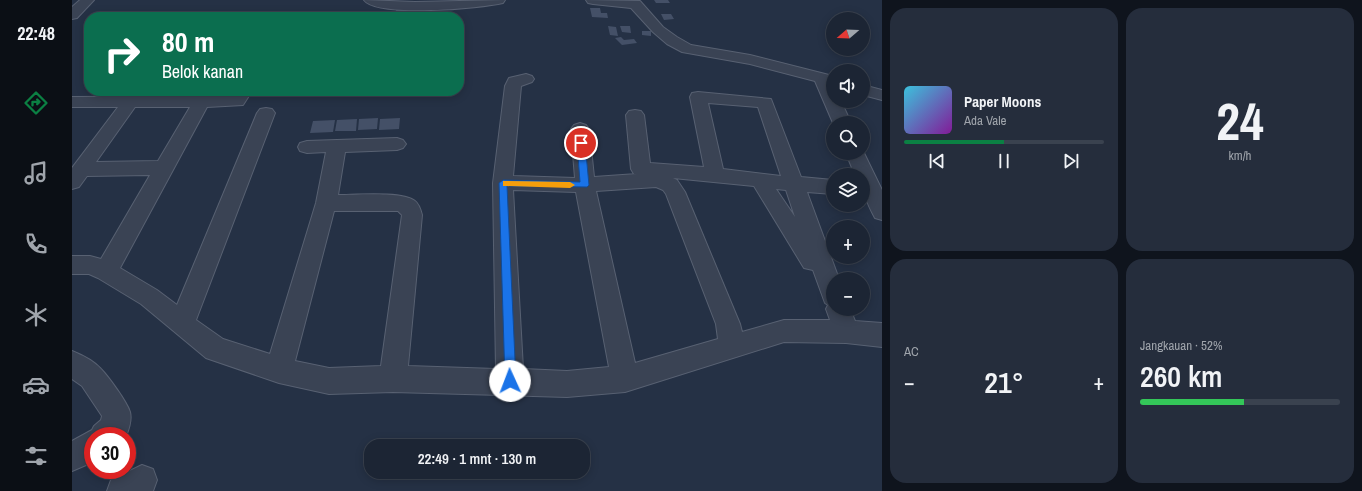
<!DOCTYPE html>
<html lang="id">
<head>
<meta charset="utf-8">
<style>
  body { margin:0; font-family:"Archivo Narrow",sans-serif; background:#252d3c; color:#f1f3f6; height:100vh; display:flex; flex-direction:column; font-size:15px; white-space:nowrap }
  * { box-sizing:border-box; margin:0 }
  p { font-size:13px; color:#a0a5ac }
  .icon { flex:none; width:22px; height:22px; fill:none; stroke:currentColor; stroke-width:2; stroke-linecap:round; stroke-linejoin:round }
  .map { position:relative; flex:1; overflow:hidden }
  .details { display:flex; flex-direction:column; gap:8px; padding:8px; background:#0f141d; width:480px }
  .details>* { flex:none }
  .guide { position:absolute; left:12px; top:12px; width:380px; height:84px; border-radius:16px; box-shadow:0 2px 10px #0003,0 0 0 1px #3a424f; background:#0b6e4f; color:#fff; overflow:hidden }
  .needle { width:26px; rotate:251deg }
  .tools { position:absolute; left:754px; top:12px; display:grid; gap:8px }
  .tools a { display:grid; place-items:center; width:44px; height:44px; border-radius:50%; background:#1c2534; box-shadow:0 2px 10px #0003,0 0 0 1px #3a424f; font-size:20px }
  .speed { position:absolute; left:12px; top:427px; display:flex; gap:8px; font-size:20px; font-weight:700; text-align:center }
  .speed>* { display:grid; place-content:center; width:52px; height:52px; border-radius:50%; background:#1c2534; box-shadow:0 2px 10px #0003,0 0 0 1px #3a424f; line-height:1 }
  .speed .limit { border:6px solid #d22; background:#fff; color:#111 }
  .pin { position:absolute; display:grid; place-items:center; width:34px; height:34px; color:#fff; margin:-17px; border:2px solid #fff; border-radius:50%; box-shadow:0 1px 4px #0007 }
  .me { position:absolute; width:44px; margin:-22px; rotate:358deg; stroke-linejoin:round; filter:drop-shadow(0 0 3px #0008) }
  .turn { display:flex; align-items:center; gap:14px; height:84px; padding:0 12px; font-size:18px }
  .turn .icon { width:52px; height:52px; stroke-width:2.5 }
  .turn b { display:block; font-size:28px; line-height:34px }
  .big { font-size:30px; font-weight:600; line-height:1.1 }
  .details .widget { flex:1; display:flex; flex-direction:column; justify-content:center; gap:6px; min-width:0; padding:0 14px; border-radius:16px; background:#252d3c }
  .details .dial { align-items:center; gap:0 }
  .dial b { font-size:52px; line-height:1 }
  .song { display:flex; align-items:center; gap:12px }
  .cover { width:48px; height:48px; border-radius:6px; background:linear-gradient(135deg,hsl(190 70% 55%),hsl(290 70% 35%)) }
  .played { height:4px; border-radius:2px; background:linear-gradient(90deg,#0b8043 50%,#3a424f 50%) }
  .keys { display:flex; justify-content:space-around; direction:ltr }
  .heat { display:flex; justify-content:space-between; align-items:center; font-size:22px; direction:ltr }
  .charge { height:6px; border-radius:3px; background:linear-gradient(90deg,#34c759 52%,#3a424f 0) }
  .details .tiles { flex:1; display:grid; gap:8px; grid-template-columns:repeat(2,1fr) }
  .trip { position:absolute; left:292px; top:439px; width:226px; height:40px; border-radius:16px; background:#1c2534; box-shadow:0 2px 10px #0003,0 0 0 1px #3a424f; font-weight:600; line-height:40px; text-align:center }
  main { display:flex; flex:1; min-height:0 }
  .menu { display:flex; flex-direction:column; width:72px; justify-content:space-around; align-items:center; background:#0b0f15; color:#a0a5ac }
  .menu .icon { width:28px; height:28px }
  .menu .current { color:#0b8043 }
  .menu b { font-size:18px; color:#f1f3f6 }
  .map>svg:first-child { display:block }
  .building { fill:#445067 }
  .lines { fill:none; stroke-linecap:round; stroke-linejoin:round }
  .minor-casing { stroke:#586172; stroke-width:2 }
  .minor { fill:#3a4354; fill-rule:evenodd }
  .route { fill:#1a73e8; stroke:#114b97 }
  .slow { fill:#f59e0b }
</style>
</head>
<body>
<main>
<nav class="menu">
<b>22:48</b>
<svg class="icon current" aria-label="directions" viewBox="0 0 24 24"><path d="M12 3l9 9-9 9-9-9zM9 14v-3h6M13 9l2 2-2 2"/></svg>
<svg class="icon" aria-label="music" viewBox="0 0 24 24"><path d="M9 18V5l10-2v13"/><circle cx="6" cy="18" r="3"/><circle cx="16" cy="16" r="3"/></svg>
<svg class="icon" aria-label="phone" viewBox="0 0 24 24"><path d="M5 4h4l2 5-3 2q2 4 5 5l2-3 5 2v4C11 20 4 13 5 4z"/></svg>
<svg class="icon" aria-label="climate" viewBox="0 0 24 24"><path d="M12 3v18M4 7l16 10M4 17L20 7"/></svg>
<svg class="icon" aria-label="car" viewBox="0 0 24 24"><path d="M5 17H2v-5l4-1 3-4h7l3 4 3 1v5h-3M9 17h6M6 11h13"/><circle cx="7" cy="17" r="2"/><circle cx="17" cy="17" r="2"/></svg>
<svg class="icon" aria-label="filters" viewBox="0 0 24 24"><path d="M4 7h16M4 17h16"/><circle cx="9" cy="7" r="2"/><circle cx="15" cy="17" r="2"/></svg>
</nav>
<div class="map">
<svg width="810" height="491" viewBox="0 0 810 491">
  <rect width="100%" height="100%" fill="#253145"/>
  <g class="building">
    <polygon points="582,0 596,0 598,3 584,3"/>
    <polygon points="325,8 344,9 341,17 321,17"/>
    <polygon points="518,8 528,8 529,13 535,13 536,18 520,17"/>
    <polygon points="296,11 305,11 316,12 313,17 291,17"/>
    <polygon points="589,14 599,14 602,19 592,20"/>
    <polygon points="536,26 544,27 546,36 538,35"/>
    <polygon points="548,26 558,26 559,33 550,32"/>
    <polygon points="570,31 579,31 579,36 570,35"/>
    <polygon points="549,37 552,40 562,39 565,43 550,45 543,38"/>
    <polygon points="306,118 305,129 286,130 287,119"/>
    <polygon points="328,118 327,129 307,130 308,119"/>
    <polygon points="285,119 284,131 263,131 265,120"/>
    <polygon points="263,120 261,132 238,133 241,121"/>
  </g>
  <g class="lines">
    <g class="minor-casing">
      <g id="minor">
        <polygon points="8,0 22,0 5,18 0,19 0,7"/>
        <path d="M292,0L343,2L433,0L431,3C410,8 305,18 292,0Z"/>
        <polygon points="514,0 568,1 591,27 605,37 619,45 678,55 761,76 761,101 769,101 779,123 761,123 743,81 678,64 610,52 595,44 581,32 559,8 521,4 516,3"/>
        <path d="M454,74L460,76L462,79L460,82L449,86L441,176L503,178L499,129L502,125L508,123L514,125L517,129L522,177L565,174H562L559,169L554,115L557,111L563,110L569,111L572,115L578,163L632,167L618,97L620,93L626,92L699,99L729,177L761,180V194L735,192L767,279H761V309H778L783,321L810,323V347L774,343L712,342L553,392L495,397L321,392L257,394L207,383L134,358L69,304L26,278L17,274H0V256H18L29,259L78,175L15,176L7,187L0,189V168L46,107H0V97L160,96L164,91H180L171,105L135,107L48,268L85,290L105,305L185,113L188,109L194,108L200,109L203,113L124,320L151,339L198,354L244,203L254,152L235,153L228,151L226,147L228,143L235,141L325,138L331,140L334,144L331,148L325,150L273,152L266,195C283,195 331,191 343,201C347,204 349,211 350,215L336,366L424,369L421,183L433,86L437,78ZM636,103L686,107L709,176L651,169ZM63,107H118L86,161L24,162ZM601,178L682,186L732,268L741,270L753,303L756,305L754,309L758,320H712L670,332L668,324L613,192L605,180ZM584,187L591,190L594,194L644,324L646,339L563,363L524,191ZM704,189L714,190L723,217ZM441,190L504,192L537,367L495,371L451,369ZM262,211H326L330,215L309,366L257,368L223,361Z"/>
        <polygon points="791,85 810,90 810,100 791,95"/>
        <path d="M791,151L810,190V220L803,218C794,201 791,193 791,175H783L774,153H791Z"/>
        <path d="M0,351C10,355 22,361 29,369C36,376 55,402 58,412C60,420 57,429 54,436H21V462L0,471V441L20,430L22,426L29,420L30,416L10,386L0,379Z"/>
        <polygon points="70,465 81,469 85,480 81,491 35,491 39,480"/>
      </g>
    </g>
    <use href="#minor" class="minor"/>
  </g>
  <polygon class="route" points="509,141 513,143 517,185 515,187 435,186 444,381 442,385 438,387 435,385 433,381 427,183 431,180 508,182 505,143"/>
  <polygon class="slow" points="431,181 498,182 503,185 498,188 434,186 431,186"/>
</svg>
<div class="tools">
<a><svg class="needle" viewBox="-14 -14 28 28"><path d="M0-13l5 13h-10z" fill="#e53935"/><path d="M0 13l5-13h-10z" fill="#a0a5ac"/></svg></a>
<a><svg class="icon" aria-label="sound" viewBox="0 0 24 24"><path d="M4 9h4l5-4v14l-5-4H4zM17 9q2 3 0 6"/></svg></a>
<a><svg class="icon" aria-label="search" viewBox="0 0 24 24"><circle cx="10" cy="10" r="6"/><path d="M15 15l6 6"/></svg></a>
<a><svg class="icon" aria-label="layers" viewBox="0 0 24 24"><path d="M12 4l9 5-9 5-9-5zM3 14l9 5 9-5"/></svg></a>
<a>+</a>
<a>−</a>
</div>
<div class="speed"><div class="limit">30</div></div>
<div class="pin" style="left:509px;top:143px;background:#d93025"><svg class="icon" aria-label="arrive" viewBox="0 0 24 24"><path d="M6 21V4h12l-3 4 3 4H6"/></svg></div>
<svg class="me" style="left:438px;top:381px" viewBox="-20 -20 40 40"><circle r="19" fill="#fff"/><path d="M0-13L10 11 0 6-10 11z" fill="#1a73e8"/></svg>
<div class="trip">22:49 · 1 mnt · 130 m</div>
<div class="guide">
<div class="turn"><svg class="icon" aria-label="right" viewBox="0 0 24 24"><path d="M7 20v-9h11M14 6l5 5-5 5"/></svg><div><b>80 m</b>Belok kanan</div></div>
</div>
</div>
<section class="details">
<div class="tiles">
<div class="widget">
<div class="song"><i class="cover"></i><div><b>Paper Moons</b><p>Ada Vale</p></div></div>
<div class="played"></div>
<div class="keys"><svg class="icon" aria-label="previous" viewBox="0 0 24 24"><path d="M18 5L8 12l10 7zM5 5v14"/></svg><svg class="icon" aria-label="pause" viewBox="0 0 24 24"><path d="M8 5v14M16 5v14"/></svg><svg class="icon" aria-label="next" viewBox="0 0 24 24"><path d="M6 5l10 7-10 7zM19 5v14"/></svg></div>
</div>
<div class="widget dial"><b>24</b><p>km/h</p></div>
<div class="widget"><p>AC</p>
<div class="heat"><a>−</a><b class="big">21°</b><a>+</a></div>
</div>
<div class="widget"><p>Jangkauan · 52%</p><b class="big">260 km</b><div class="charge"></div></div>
</div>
</section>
</main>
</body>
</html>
